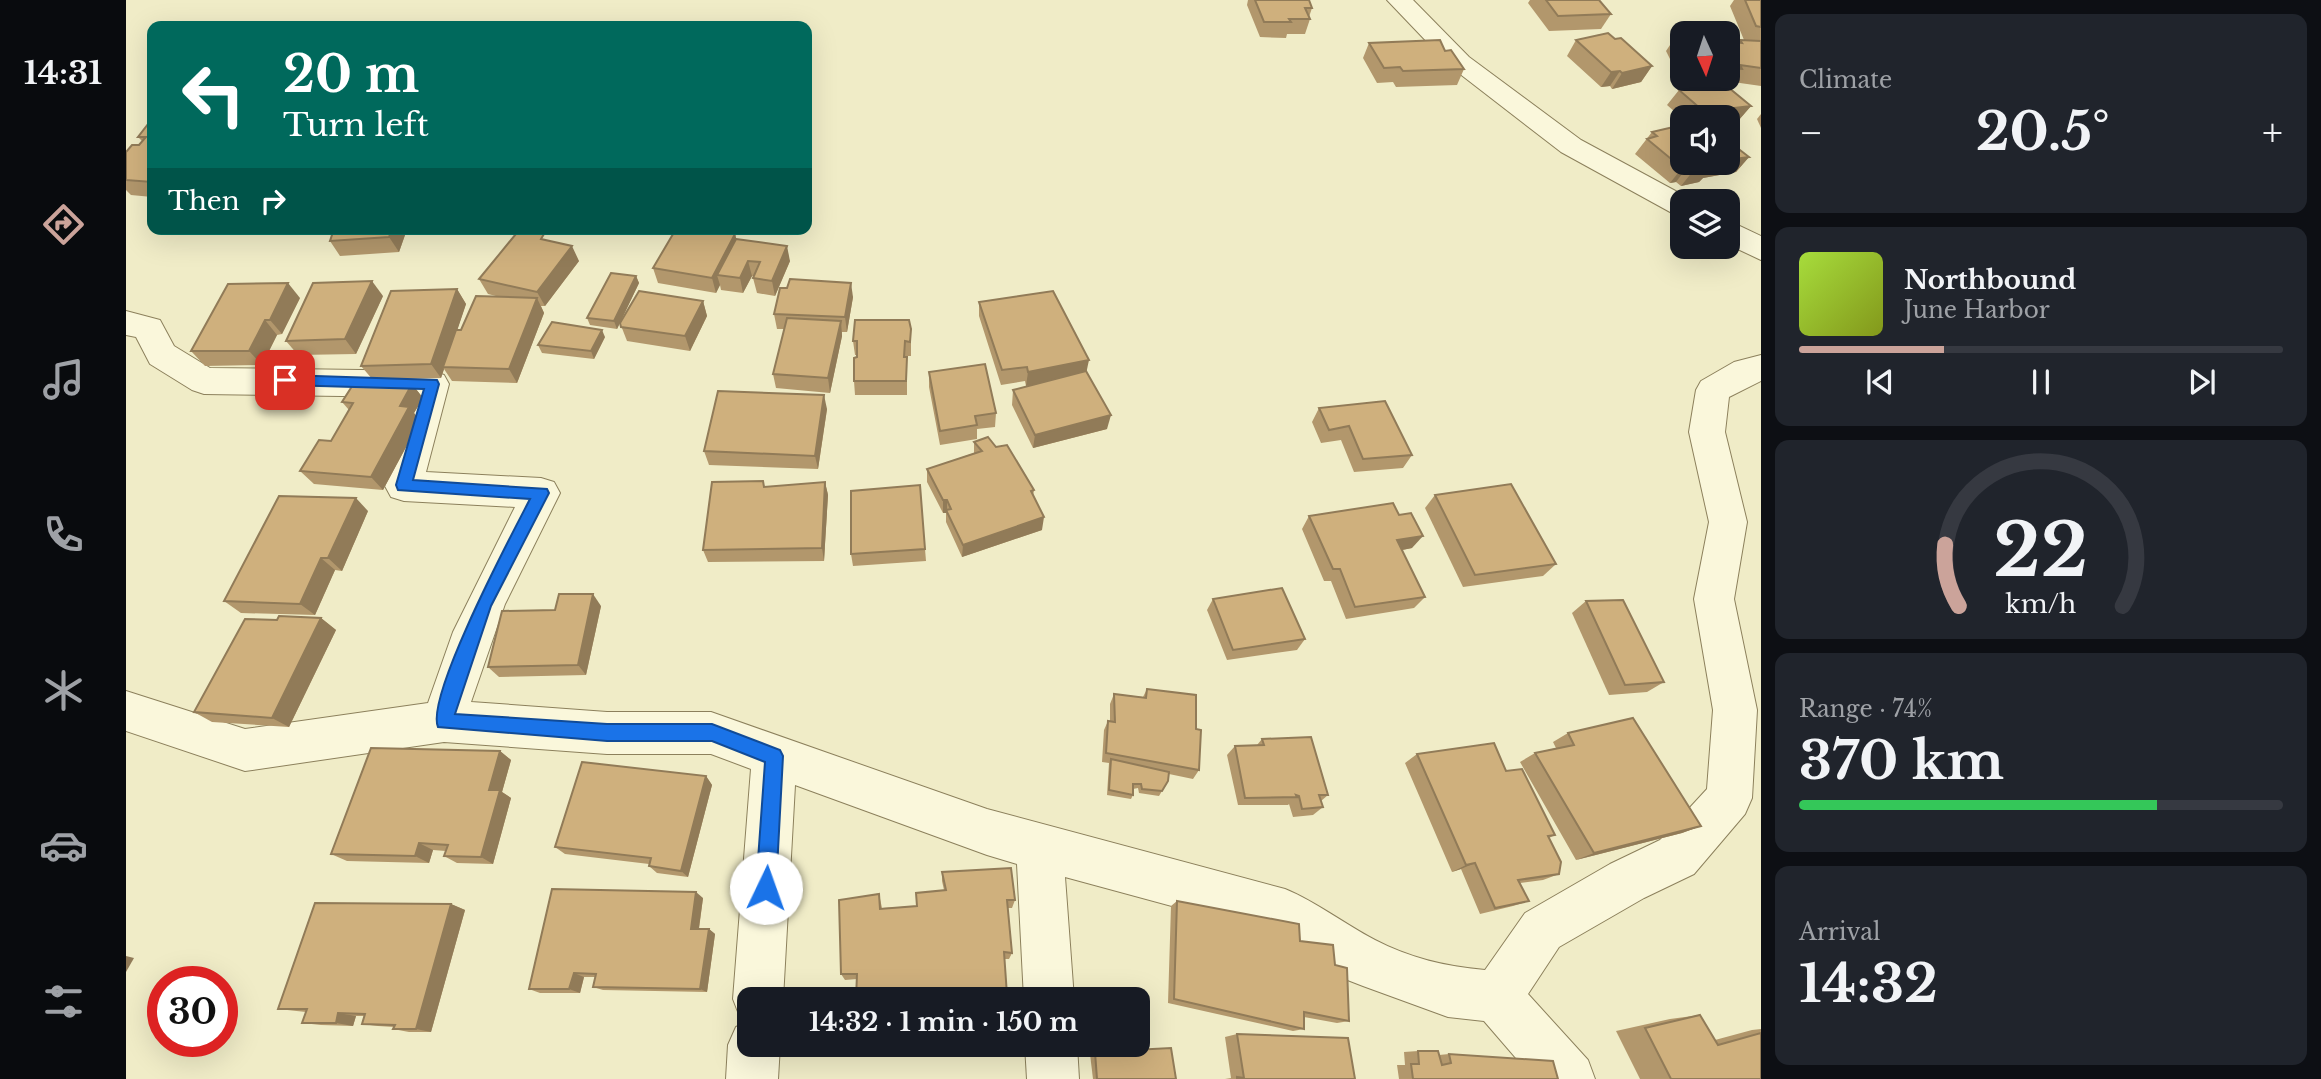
<!DOCTYPE html>
<html lang="en">
<head>
<meta charset="utf-8">
<style>
  body { margin:0; font-family:"Libre Baskerville",serif; background:#20242c; color:#f1f3f6; height:100vh; display:flex; flex-direction:column; font-size:26px; white-space:nowrap }
  * { box-sizing:border-box; margin:0 }
  p { font-size:23px; color:#9ea1a6 }
  .icon { flex:none; width:38px; height:38px; fill:none; stroke:currentColor; stroke-width:2; stroke-linecap:round; stroke-linejoin:round }
  .map { position:relative; flex:1; overflow:hidden }
  .side { display:flex; flex-direction:column; gap:14px; padding:14px; background:#0d0f14; width:560px }
  .side>* { flex:none }
  .guide { position:absolute; left:21px; top:21px; width:665px; height:214px; border-radius:14px; box-shadow:0 7px 28px #0002; background:#00695c; color:#fff; overflow:hidden }
  .needle { width:46px; rotate:177deg }
  .tools { position:absolute; left:1544px; top:21px; display:grid; gap:14px }
  .tools a { display:grid; place-items:center; width:70px; height:70px; border-radius:14px; background:#171b24; box-shadow:0 7px 28px #0002; font-size:35px }
  .speed { position:absolute; left:21px; top:966px; display:flex; gap:14px; font-size:35px; font-weight:700; text-align:center }
  .speed>* { display:grid; place-content:center; width:91px; height:91px; border-radius:50%; background:#171b24; box-shadow:0 7px 28px #0002; line-height:1 }
  .speed .limit { border:10px solid #d22; background:#fff; color:#111 }
  .pin { position:absolute; display:grid; place-items:center; width:60px; height:60px; color:#fff; margin:-30px; border-radius:14px; box-shadow:0 4px 10px #0006 }
  .me { position:absolute; width:77px; margin:-38px; rotate:3deg; stroke-linejoin:round; filter:drop-shadow(0 0 5px #0008) }
  .turn { display:flex; align-items:center; gap:24px; height:147px; padding:0 21px; font-size:32px }
  .turn .icon { width:91px; height:91px; stroke-width:2.5 }
  .turn b { display:block; font-size:49px; line-height:60px }
  .then { display:flex; align-items:center; height:66px; padding:0 21px; background:#0003; gap:14px; font-size:26px }
  .big { font-size:52px; font-weight:700; line-height:1.1 }
  .side .card { flex:1; display:flex; flex-direction:column; justify-content:center; gap:10px; min-width:0; padding:0 24px; border-radius:14px; background:#20242c }
  .side .dial { align-items:center; gap:0 }
  .dial svg { height:182px; overflow:visible; fill:none; stroke:#363941; stroke-width:7; stroke-linecap:round; text-anchor:middle }
  .dial text { fill:#f1f3f6; stroke:none }
  .song { display:flex; align-items:center; gap:21px }
  .cover { width:84px; height:84px; border-radius:10px; background:linear-gradient(135deg,hsl(80 70% 55%),hsl(70 70% 35%)) }
  .played { height:7px; border-radius:4px; background:linear-gradient(90deg,#cba39a 30%,#363941 30%) }
  .keys { display:flex; justify-content:space-around; direction:ltr }
  .heat { display:flex; justify-content:space-between; align-items:center; font-size:38px; direction:ltr }
  .charge { height:10px; border-radius:5px; background:linear-gradient(90deg,#34c759 74%,#363941 0) }
  .trip { position:absolute; left:611px; top:987px; width:413px; height:70px; border-radius:14px; background:#171b24; box-shadow:0 7px 28px #0002; font-weight:700; line-height:70px; text-align:center }
  main { display:flex; flex:1; min-height:0 }
  .dock { display:flex; flex-direction:column; width:126px; justify-content:space-around; align-items:center; background:#090b0e; color:#9ea1a6 }
  .dock .icon { width:49px; height:49px }
  .dock .on { color:#cba39a }
  .dock b { font-size:32px; color:#f1f3f6 }
  .map>svg:first-child { display:block }
  .lines { fill:none; stroke-linecap:round; stroke-linejoin:round }
  .minor-casing { stroke:#8c805c; stroke-width:2 }
  .minor { fill:#faf7db; fill-rule:evenodd }
  .wall { fill:#b2976c }
  .shaded-wall { fill:#917b58 }
  .building { fill:#cfb07d; stroke:#917b58; stroke-width:2 }
  .route { fill:#1a73e8; stroke:#114b97; stroke-width:2 }
</style>
</head>
<body>
<main>
<nav class="dock">
<b>14:31</b>
<svg class="icon on" aria-label="directions" viewBox="0 0 24 24"><path d="M12 3l9 9-9 9-9-9zM9 14v-3h6M13 9l2 2-2 2"/></svg>
<svg class="icon" aria-label="music" viewBox="0 0 24 24"><path d="M9 18V5l10-2v13"/><circle cx="6" cy="18" r="3"/><circle cx="16" cy="16" r="3"/></svg>
<svg class="icon" aria-label="phone" viewBox="0 0 24 24"><path d="M5 4h4l2 5-3 2q2 4 5 5l2-3 5 2v4C11 20 4 13 5 4z"/></svg>
<svg class="icon" aria-label="climate" viewBox="0 0 24 24"><path d="M12 3v18M4 7l16 10M4 17L20 7"/></svg>
<svg class="icon" aria-label="car" viewBox="0 0 24 24"><path d="M5 17H2v-5l4-1 3-4h7l3 4 3 1v5h-3M9 17h6M6 11h13"/><circle cx="7" cy="17" r="2"/><circle cx="17" cy="17" r="2"/></svg>
<svg class="icon" aria-label="filters" viewBox="0 0 24 24"><path d="M4 7h16M4 17h16"/><circle cx="9" cy="7" r="2"/><circle cx="15" cy="17" r="2"/></svg>
</nav>
<div class="map">
<svg width="1635" height="1079" viewBox="0 0 1635 1079">
  <rect width="100%" height="100%" fill="#f0ecc7"/>
  <g class="lines">
    <g class="minor-casing">
      <g id="minor">
        <polygon points="1261,0 1287,0 1343,57 1455,140 1568,201 1556,201 1556,216 1546,213 1435,152 1325,67"/>
        <polygon points="1601,220 1635,236 1635,260 1601,244"/>
        <path d="M0,311L34,320L48,346L84,368L306,371L318,375L323,384L300,472L415,478L428,482L434,493L379,604L345,702L481,712H585L861,809L1159,889C1191,902 1218,924 1249,940C1283,958 1322,967 1359,970L1399,913L1484,864L1534,840L1581,789L1587,710L1568,599L1583,522L1563,432L1570,390L1575,381L1608,362L1635,355V381L1603,397L1599,432L1621,522L1608,599L1631,710L1626,798L1619,814L1568,874L1518,898L1433,947L1402,994L1462,1060L1469,1079H1408L1358,1021L1322,1017L1237,986L1219,979L1149,934L939,877L948,999H898L891,864L861,855L669,785L657,999H623V1021L614,1017L607,999L625,769L585,754H481L318,742L119,771L0,731V691L119,729L302,703L327,632L389,507L278,501L265,497L259,486L285,397L78,394L66,390L24,364L10,337L0,335Z"/>
        <polygon points="623,1021 623,1045 654,1045 652,1079 600,1079 602,1045 610,1027"/>
        <polygon points="899,1045 951,1045 953,1079 901,1079"/>
      </g>
    </g>
    <use href="#minor" class="minor"/>
  </g>
  <g class="wall">
    <polygon points="1122,0 1183,0 1186,8 1183,17 1184,19 1179,34 1161,34 1160,38 1134,37 1121,5"/>
    <polygon points="1404,0 1473,0 1485,14 1475,29 1423,31 1402,3"/>
    <polygon points="1608,0 1635,0 1635,86 1607,82 1604,85 1599,84 1625,106 1612,121 1602,123 1601,124 1601,117 1556,118 1541,105 1553,90 1588,84 1586,80 1570,79 1601,79 1601,41 1612,43 1614,40 1618,40 1604,6"/>
    <polygon points="1556,33 1556,67 1548,67 1540,51 1550,36 1554,36 1556,33 1570,33"/>
    <polygon points="1450,40 1526,66 1515,82 1486,89 1484,86 1475,87 1441,56"/>
    <polygon points="1243,43 1319,51 1338,69 1331,85 1270,87 1267,82 1251,83 1237,58"/>
    <polygon points="1635,114 1635,128 1631,119"/>
    <polygon points="26,119 26,197 5,195 0,190 0,152 13,145 16,141 12,137"/>
    <polygon points="1526,132 1623,157 1610,172 1577,178 1573,182 1555,186 1550,182 1544,183 1509,154"/>
    <polygon points="208,229 288,229 286,234 279,235 273,252 214,256 204,241"/>
    <polygon points="609,234 610,239 664,261 649,296 631,293 627,278 628,276 626,276 617,293 595,290 594,285 590,293 532,283 527,268"/>
    <polygon points="421,240 453,261 419,306 415,306 418,313 391,383 326,381 318,369 315,378 247,380 235,366 331,289 340,304 331,330 335,330 374,297 362,294 353,279"/>
    <polygon points="510,276 513,283 491,329 464,325 461,318"/>
    <polygon points="257,296 230,354 172,355 160,341"/>
    <polygon points="727,297 721,332 716,332 716,336 704,393 650,388 647,374 658,329 651,329 648,314"/>
    <polygon points="174,298 156,334 151,335 136,365 79,366 65,351"/>
    <polygon points="577,301 581,316 564,351 501,341 494,323"/>
    <polygon points="853,302 960,371 981,429 907,448 886,405 887,390 915,383 900,386 899,381 875,385 853,316"/>
    <polygon points="785,329 785,356 779,356 781,357 781,395 729,395 728,381 731,355 729,355 727,341"/>
    <polygon points="479,337 468,359 416,353 412,345"/>
    <polygon points="803,372 870,413 869,427 851,429 851,439 814,445 803,387"/>
    <polygon points="286,384 297,398 288,413 294,421 257,490 188,484 174,471 205,441 223,410 216,402"/>
    <polygon points="1193,408 1286,455 1277,468 1228,472 1215,440 1195,443 1186,422"/>
    <polygon points="701,409 692,469 583,465 578,451"/>
    <polygon points="848,442 870,447 908,490 907,496 916,530 836,557 820,522 820,513 817,513 801,482 801,469 848,453"/>
    <polygon points="699,482 702,495 698,561 582,562 577,550 639,487"/>
    <polygon points="1309,495 1430,564 1417,576 1337,587 1299,508"/>
    <polygon points="242,511 216,571 209,570 189,615 115,613 98,601"/>
    <polygon points="1273,515 1286,548 1276,550 1299,597 1288,608 1220,619 1205,581 1198,581 1176,529 1183,516"/>
    <polygon points="799,549 800,561 727,566 725,554"/>
    <polygon points="1087,599 1179,639 1171,650 1101,660 1081,610"/>
    <polygon points="1460,601 1538,682 1521,692 1483,695 1446,613"/>
    <polygon points="475,606 460,675 373,677 362,667 429,610"/>
    <polygon points="195,618 210,630 163,727 86,722 68,712 151,620"/>
    <polygon points="1021,689 1070,729 1073,770 1067,779 1043,774 1042,781 1033,796 1013,793 1012,788 1007,789 1007,795 1005,799 981,795 983,763 976,762 978,730 982,721 984,721 984,704 988,694 1017,697"/>
    <polygon points="1442,733 1575,826 1556,833 1450,860 1394,762 1409,753 1430,748 1427,742"/>
    <polygon points="1136,739 1202,795 1195,801 1197,807 1187,815 1167,817 1163,804 1162,805 1112,805 1101,755 1109,746 1131,745"/>
    <polygon points="374,751 385,760 376,792 385,798 367,864 331,863 318,856 320,851 307,850 303,863 221,861 205,854"/>
    <polygon points="1291,754 1380,771 1429,835 1423,838 1433,874 1417,880 1394,883 1403,901 1387,906 1354,914 1335,869 1326,872 1279,763"/>
    <polygon points="580,776 586,785 562,877 531,873 523,866 523,864 439,854 429,847"/>
    <polygon points="816,872 889,900 886,908 881,908 886,953 883,959 878,959 881,995 878,999 730,999 731,979 719,980 715,974 753,894 756,908 791,906 818,890 816,881"/>
    <polygon points="577,898 573,929 583,929 589,934 581,992 477,990 467,987 469,977 458,977 454,993 414,993 403,989"/>
    <polygon points="1051,901 1174,941 1209,965 1223,1021 1211,1023 1178,1017 1178,1029 1167,1031 1042,1003 1045,906"/>
    <polygon points="325,904 339,910 305,1032 283,1032 267,1029 268,1027 252,1026 236,1024 238,1016 230,1016 227,1026 195,1025 176,1023 180,1012 152,1009"/>
    <polygon points="1574,1015 1589,1040 1626,1030 1635,1029 1635,1079 1514,1079 1490,1031 1544,1019"/>
    <polygon points="1111,1034 1229,1079 1099,1079 1105,1078 1099,1037"/>
    <polygon points="1292,1051 1313,1055 1323,1054 1432,1079 1273,1079 1271,1065 1279,1065 1278,1052"/>
    <polygon points="969,1052 1050,1079 967,1079 964,1054"/>
  </g>
  <g class="shaded-wall">
    <polygon points="1526,66 1515,82 1486,89 1496,73"/>
    <polygon points="1494,71 1484,86 1475,87 1485,72"/>
    <polygon points="1625,106 1612,121 1602,123 1601,124 1601,117 1582,117 1583,116 1608,108"/>
    <polygon points="1623,157 1610,172 1577,178 1573,182 1555,186 1567,171 1582,164 1601,163 1601,160"/>
    <polygon points="1562,166 1550,182 1544,183 1556,168"/>
    <polygon points="266,229 276,229 279,235 273,252 263,237"/>
    <polygon points="609,234 613,249 591,275 594,285 590,293 586,278"/>
    <polygon points="446,246 453,261 419,306 411,292"/>
    <polygon points="661,246 664,261 649,296 646,281"/>
    <polygon points="622,261 626,276 617,293 614,278"/>
    <polygon points="510,276 513,283 491,329 488,321"/>
    <polygon points="246,281 257,296 230,354 219,339"/>
    <polygon points="162,283 174,298 156,334 144,320"/>
    <polygon points="725,283 727,297 721,332 719,317"/>
    <polygon points="331,289 340,304 319,367 317,367 318,369 315,378 305,364"/>
    <polygon points="411,298 418,313 391,383 383,369"/>
    <polygon points="577,301 581,316 564,351 559,336"/>
    <polygon points="139,320 151,335 136,365 123,351"/>
    <polygon points="715,321 716,336 704,393 702,378"/>
    <polygon points="476,330 479,337 468,359 465,351"/>
    <polygon points="963,360 960,374 900,386 902,372"/>
    <polygon points="286,384 297,398 288,413 294,421 257,490 245,477 274,406"/>
    <polygon points="698,395 701,409 692,469 689,456"/>
    <polygon points="985,415 981,429 907,448 909,435"/>
    <polygon points="699,482 702,495 698,561 696,548"/>
    <polygon points="230,498 242,511 216,571 202,558"/>
    <polygon points="817,500 821,500 821,511 820,510 820,513 817,513"/>
    <polygon points="918,517 916,530 836,557 837,545"/>
    <polygon points="1297,536 1286,548 1261,553 1271,540"/>
    <polygon points="195,558 209,570 189,615 174,604"/>
    <polygon points="467,594 475,606 460,675 452,665"/>
    <polygon points="195,618 210,630 163,727 146,718"/>
    <polygon points="374,751 385,760 376,792 385,798 367,864 355,857 363,790"/>
    <polygon points="580,776 586,785 562,877 555,871"/>
    <polygon points="1575,826 1556,833 1450,860 1468,853"/>
    <polygon points="293,843 307,850 303,863 289,856"/>
    <polygon points="1349,863 1335,869 1326,872 1340,865"/>
    <polygon points="570,892 577,898 572,934 565,929"/>
    <polygon points="325,904 339,910 305,1032 290,1029"/>
    <polygon points="583,929 589,934 581,992 574,989"/>
    <polygon points="0,956 8,958 0,972"/>
    <polygon points="448,973 458,977 454,993 443,989"/>
    <polygon points="212,1013 230,1016 227,1026 210,1023"/>
  </g>
  <g class="building">
    <polygon points="1129,0 1183,0 1186,8 1179,8 1184,19 1163,19 1165,22 1138,22"/>
    <polygon points="1420,0 1473,0 1485,14 1432,16"/>
    <polygon points="1619,0 1635,0 1635,27 1630,26"/>
    <polygon points="1482,33 1489,39 1495,38 1526,66 1496,73 1494,71 1485,72 1450,40"/>
    <polygon points="1550,36 1556,36 1556,46"/>
    <polygon points="1314,40 1319,51 1325,50 1338,69 1277,71 1274,67 1258,68 1243,43"/>
    <polygon points="1614,40 1635,41 1635,68 1614,65 1616,69 1601,68 1601,41 1616,43"/>
    <polygon points="1597,83 1625,106 1608,108 1611,111 1583,116 1553,90"/>
    <polygon points="26,119 26,182 0,180 0,152 6,145 13,145 20,137 12,137"/>
    <polygon points="1556,125 1556,163 1587,163 1582,164 1586,167 1567,171 1562,166 1556,168 1521,139 1531,136 1526,132"/>
    <polygon points="1601,140 1623,157 1601,160"/>
    <polygon points="208,229 266,229 263,237 204,241"/>
    <polygon points="394,229 418,234 415,239 446,246 411,292 353,279"/>
    <polygon points="550,229 579,229 609,234 586,278 527,268"/>
    <polygon points="610,239 661,246 646,281 627,278 634,262 622,261 614,278 591,275"/>
    <polygon points="485,273 510,276 488,321 461,318"/>
    <polygon points="664,279 725,283 719,317 648,314 654,288 661,288"/>
    <polygon points="246,281 219,339 160,341 187,283"/>
    <polygon points="162,283 144,320 139,320 123,351 65,351 102,284"/>
    <polygon points="331,289 305,364 235,366 265,291"/>
    <polygon points="513,291 577,301 559,336 495,327 494,323"/>
    <polygon points="927,291 963,360 902,372 901,367 876,370 853,302"/>
    <polygon points="350,296 411,298 383,369 317,367 330,330 335,330"/>
    <polygon points="661,318 715,321 702,378 647,374"/>
    <polygon points="729,320 783,320 785,329 784,342 779,341 778,357 781,357 780,381 728,381 728,358 731,357 731,341 727,341"/>
    <polygon points="426,322 476,330 465,351 412,345"/>
    <polygon points="859,364 870,413 849,416 851,425 814,431 803,372"/>
    <polygon points="960,371 985,415 909,435 887,390"/>
    <polygon points="230,380 286,384 274,406 283,407 245,477 174,471 193,440 205,441 227,403 216,402"/>
    <polygon points="592,391 698,395 689,456 578,451"/>
    <polygon points="1259,401 1286,455 1237,459 1223,426 1203,430 1193,408"/>
    <polygon points="862,437 870,447 881,445 908,490 905,491 918,517 837,545 820,510 825,509 821,500 817,500 801,469 856,451 848,442"/>
    <polygon points="637,481 638,487 699,482 696,548 577,550 586,482"/>
    <polygon points="1385,484 1430,564 1349,575 1309,495"/>
    <polygon points="794,485 799,549 725,554 725,491"/>
    <polygon points="153,496 230,498 202,558 195,558 174,604 98,601"/>
    <polygon points="1267,503 1273,515 1285,513 1297,536 1271,540 1299,597 1229,607 1214,569 1207,569 1183,516"/>
    <polygon points="1156,588 1179,639 1107,650 1087,599"/>
    <polygon points="433,594 467,594 452,665 362,667 376,611 429,610"/>
    <polygon points="1497,600 1538,682 1499,685 1460,601"/>
    <polygon points="153,616 195,618 146,718 68,712 119,619 151,620"/>
    <polygon points="1021,689 1070,695 1070,729 1075,730 1073,770 980,753 982,721 989,722 988,694 1020,698"/>
    <polygon points="1507,718 1575,826 1468,853 1409,753 1448,745 1442,733"/>
    <polygon points="1185,737 1202,795 1193,795 1197,807 1176,809 1173,796 1170,795 1171,797 1119,798 1109,746 1138,745 1136,739"/>
    <polygon points="1368,743 1380,771 1396,769 1429,835 1422,836 1435,862 1433,874 1392,880 1403,901 1369,908 1349,863 1340,865 1291,754"/>
    <polygon points="245,748 374,751 363,790 374,790 355,857 318,856 322,845 293,843 289,856 205,854"/>
    <polygon points="985,759 1043,772 1042,781 1036,791 1016,789 1015,784 1007,784 1007,795 983,790"/>
    <polygon points="456,762 580,776 555,871 523,866 525,858 429,847"/>
    <polygon points="885,868 889,900 881,900 886,953 878,952 881,995 835,999 730,999 731,974 715,974 713,900 753,894 754,909 791,906 790,893 820,890 816,872"/>
    <polygon points="426,889 570,892 565,929 583,929 574,989 467,987 470,974 448,973 443,989 403,989"/>
    <polygon points="1051,901 1173,924 1174,941 1207,945 1209,965 1221,968 1223,1021 1178,1012 1178,1029 1048,999"/>
    <polygon points="189,903 325,904 290,1029 267,1029 269,1025 236,1024 239,1014 212,1013 210,1023 176,1023 181,1009 152,1009"/>
    <polygon points="1574,1015 1592,1045 1635,1033 1635,1079 1545,1079 1519,1028"/>
    <polygon points="1111,1034 1222,1038 1229,1079 1111,1079 1111,1077 1118,1078"/>
    <polygon points="1045,1048 1050,1079 971,1079 969,1052"/>
    <polygon points="1292,1051 1312,1051 1316,1065 1325,1063 1323,1054 1427,1061 1432,1079 1287,1079 1285,1064 1293,1064"/>
  </g>
  <path class="route" d="M159,375L311,380L313,384L287,480L421,489L423,493L365,606L329,714L481,724H586L654,750L657,756L650,888L647,895L640,898L633,895L630,888L639,762L586,741H481L312,727C299,697 386,534 404,499L272,490L270,485L298,389L159,385L152,380Z"/>
</svg>
<div class="tools">
<a><svg class="needle" viewBox="-14 -14 28 28"><path d="M0-13l5 13h-10z" fill="#e53935"/><path d="M0 13l5-13h-10z" fill="#9ea1a6"/></svg></a>
<a><svg class="icon" aria-label="sound" viewBox="0 0 24 24"><path d="M4 9h4l5-4v14l-5-4H4zM17 9q2 3 0 6"/></svg></a>
<a><svg class="icon" aria-label="layers" viewBox="0 0 24 24"><path d="M12 4l9 5-9 5-9-5zM3 14l9 5 9-5"/></svg></a>
</div>
<div class="speed"><div class="limit">30</div></div>
<div class="pin" style="left:159px;top:380px;background:#d93025"><svg class="icon" aria-label="arrive" viewBox="0 0 24 24"><path d="M6 21V4h12l-3 4 3 4H6"/></svg></div>
<svg class="me" style="left:640px;top:888px" viewBox="-20 -20 40 40"><circle r="19" fill="#fff"/><path d="M0-13L10 11 0 6-10 11z" fill="#1a73e8"/></svg>
<div class="trip">14:32 · 1 min · 150 m</div>
<div class="guide">
<div class="turn"><svg class="icon" aria-label="left" viewBox="0 0 24 24"><path d="M17 20v-9H6M10 6l-5 5 5 5"/></svg><div><b>20 m</b>Turn left</div></div>
<div class="then">Then<svg class="icon" aria-label="right" viewBox="0 0 24 24"><path d="M7 20v-9h11M14 6l5 5-5 5"/></svg></div>
</div>
</div>
<section class="side">
<div class="card"><p>Climate</p>
<div class="heat"><a>−</a><b class="big">20.5°</b><a>+</a></div>
</div>
<div class="card">
<div class="song"><i class="cover"></i><div><b>Northbound</b><p>June Harbor</p></div></div>
<div class="played"></div>
<div class="keys"><svg class="icon" aria-label="previous" viewBox="0 0 24 24"><path d="M18 5L8 12l10 7zM5 5v14"/></svg><svg class="icon" aria-label="pause" viewBox="0 0 24 24"><path d="M8 5v14M16 5v14"/></svg><svg class="icon" aria-label="next" viewBox="0 0 24 24"><path d="M6 5l10 7-10 7zM19 5v14"/></svg></div>
</div>
<div class="card dial"><svg viewBox="0 0 100 80">
<path d="M14 69A42 42 0 1 1 86 69"/>
<path d="M14 69A42 42 0 0 1 8 42" stroke="#cba39a"/>
<text x="50" y="56" font-size="32" font-weight="700">22</text>
<text x="50" y="72" font-size="11">km/h</text>
</svg></div>
<div class="card"><p>Range · 74%</p><b class="big">370 km</b><div class="charge"></div></div>
<div class="card"><p>Arrival</p><b class="big">14:32</b></div>
</section>
</main>
</body>
</html>
